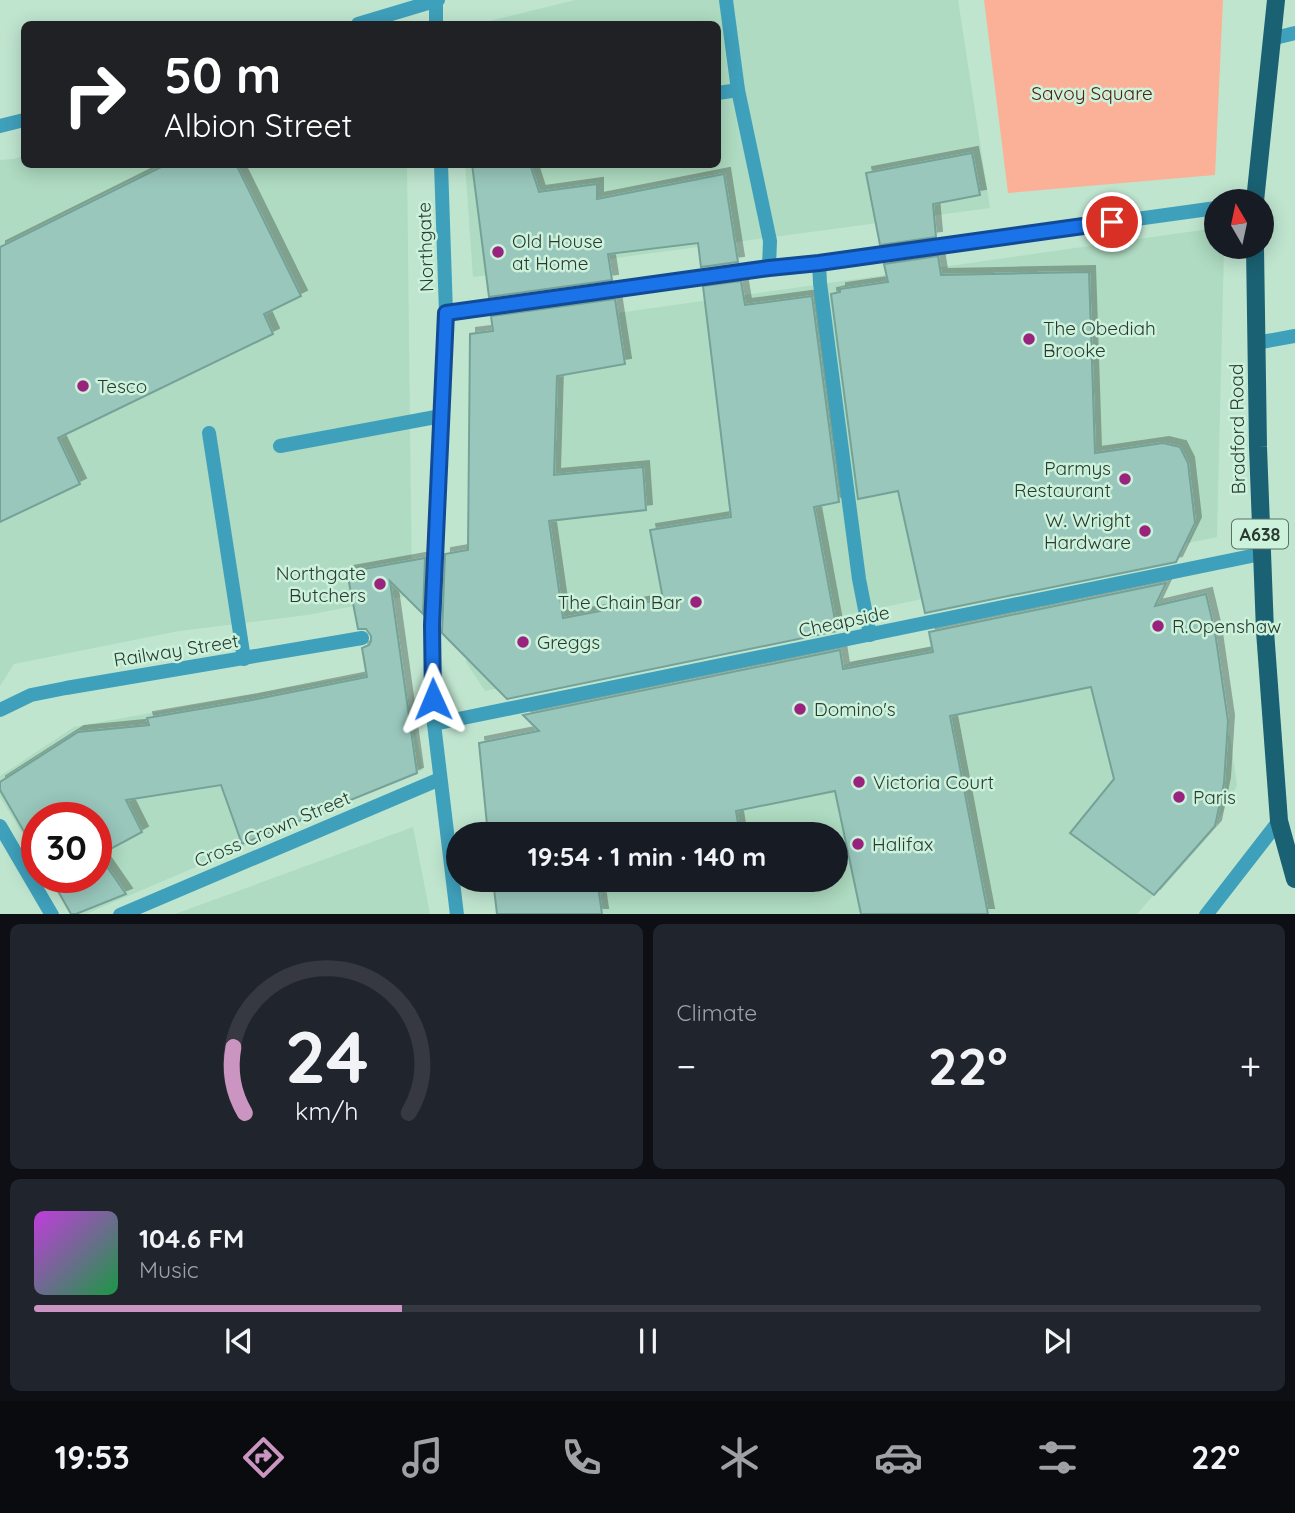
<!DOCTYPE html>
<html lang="en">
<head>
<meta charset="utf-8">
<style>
  body { margin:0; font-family:Quicksand,sans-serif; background:#20242c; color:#f1f3f6; height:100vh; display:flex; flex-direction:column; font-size:26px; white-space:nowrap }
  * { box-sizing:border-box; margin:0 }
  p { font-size:23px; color:#9ea1a6 }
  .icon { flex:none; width:38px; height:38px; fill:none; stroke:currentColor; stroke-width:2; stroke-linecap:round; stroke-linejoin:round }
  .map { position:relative; height:914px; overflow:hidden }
  .side { display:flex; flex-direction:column; gap:10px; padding:10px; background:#0d0f14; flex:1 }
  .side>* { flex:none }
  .banner { position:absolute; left:21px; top:21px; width:700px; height:147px; border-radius:10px; box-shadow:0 4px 18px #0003; background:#202124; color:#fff; overflow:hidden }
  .needle { width:46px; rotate:351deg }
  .tools { position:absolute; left:1204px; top:189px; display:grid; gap:14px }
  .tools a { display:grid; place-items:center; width:70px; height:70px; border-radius:50%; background:#171b24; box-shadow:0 4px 18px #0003; font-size:35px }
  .speed { position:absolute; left:21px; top:802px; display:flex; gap:14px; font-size:35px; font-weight:700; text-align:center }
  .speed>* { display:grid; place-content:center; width:91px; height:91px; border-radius:50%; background:#171b24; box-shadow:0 4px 18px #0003; line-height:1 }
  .speed .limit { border:10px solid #d22; background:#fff; color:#111 }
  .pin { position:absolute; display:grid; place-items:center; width:60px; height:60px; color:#fff; margin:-30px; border:4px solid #fff; border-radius:50%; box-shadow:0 2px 7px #0007 }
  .me { position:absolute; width:77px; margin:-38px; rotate:359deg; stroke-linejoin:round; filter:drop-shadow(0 0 5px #0008) }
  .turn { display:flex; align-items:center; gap:24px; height:147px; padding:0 28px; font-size:32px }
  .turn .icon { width:91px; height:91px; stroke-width:2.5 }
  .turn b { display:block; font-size:49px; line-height:60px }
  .big { font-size:52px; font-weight:700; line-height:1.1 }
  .side .card { flex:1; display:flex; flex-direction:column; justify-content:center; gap:10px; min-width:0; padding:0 24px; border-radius:10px; background:#20242c }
  .side .dial { align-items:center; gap:0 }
  .dial svg { height:182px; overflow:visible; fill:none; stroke:#363941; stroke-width:7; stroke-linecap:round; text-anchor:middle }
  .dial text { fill:#f1f3f6; stroke:none }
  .song { display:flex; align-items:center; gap:21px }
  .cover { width:84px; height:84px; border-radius:10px; background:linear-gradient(135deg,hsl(290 70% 55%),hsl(140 70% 35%)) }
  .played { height:7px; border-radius:4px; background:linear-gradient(90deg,#ca95c0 30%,#363941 30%) }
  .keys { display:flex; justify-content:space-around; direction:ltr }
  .heat { display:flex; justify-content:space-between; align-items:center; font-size:38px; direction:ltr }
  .side .tiles { flex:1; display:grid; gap:10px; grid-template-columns:1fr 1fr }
  .card:last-child { grid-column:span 2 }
  .trip { position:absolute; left:446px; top:822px; width:402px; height:70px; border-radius:35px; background:#171b24; box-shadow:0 4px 18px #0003; font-weight:700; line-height:70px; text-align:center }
  .dock { display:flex; height:112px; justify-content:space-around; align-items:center; background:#090b0e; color:#9ea1a6 }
  .dock .icon { width:49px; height:49px }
  .dock .on { color:#ca95c0 }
  .dock b { font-size:32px; color:#f1f3f6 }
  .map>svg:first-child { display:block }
  .built { fill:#aedbc1 }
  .green { fill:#fbb198 }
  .building { fill:#99c7bc; stroke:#75a298; stroke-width:2; filter:url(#shadow) }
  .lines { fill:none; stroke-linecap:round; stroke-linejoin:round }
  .service { stroke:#3fa0bb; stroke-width:14 }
  .pedestrian { stroke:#3fa0bb; stroke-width:14 }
  .minor { stroke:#3fa0bb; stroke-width:14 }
  .tertiary { stroke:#3fa0bb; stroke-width:14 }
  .primary { stroke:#1a6173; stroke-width:18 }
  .route-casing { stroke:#114b97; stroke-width:18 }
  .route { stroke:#1a73e8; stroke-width:12 }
  .poi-dot { fill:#9a237e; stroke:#ccf2dc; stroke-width:2.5 }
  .labels { text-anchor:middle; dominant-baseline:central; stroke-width:5; stroke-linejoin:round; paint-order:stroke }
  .shield { fill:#ccf2dc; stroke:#5b7164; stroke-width:2 }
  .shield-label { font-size:18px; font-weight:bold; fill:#2b3a31 }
  .park-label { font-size:19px; fill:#502111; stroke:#ccf2dc }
  .poi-label { font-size:19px; fill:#2b3a31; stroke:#ccf2dc; text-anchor:start }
  .street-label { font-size:19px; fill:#2b3a31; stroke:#ccf2dc }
</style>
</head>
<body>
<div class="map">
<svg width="1295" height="915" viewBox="0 0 1295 915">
  <defs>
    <filter id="shadow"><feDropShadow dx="6" dy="-6" stdDeviation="0" flood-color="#0004"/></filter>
  </defs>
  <rect width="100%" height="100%" fill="#bfe5cf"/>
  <g class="built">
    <polygon points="575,0 958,0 990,208 473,277 465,165 718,164 718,24 477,24"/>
    <polygon points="24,156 24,164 407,165 412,595 307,615 179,631 14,664 0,686 0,160 14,159"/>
    <polygon points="1216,228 1216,247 1224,247 1217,537 485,691 466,662 470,334"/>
    <polygon points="1206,594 1215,632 1237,785 1215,826 1137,914 497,914 493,880 836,880 836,835 488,835 479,743 817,674 856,661"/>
    <polygon points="402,667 423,770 86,914 71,914 48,877 96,877 96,817 37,817 37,858 0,797 0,776 74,727"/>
    <polygon points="413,827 430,914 175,914"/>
  </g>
  <polygon class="green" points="984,0 1223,0 1215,175 1008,193"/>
  <g class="building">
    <polygon points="972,153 980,195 933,204 936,237 880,245 866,173"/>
    <polygon points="167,164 236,164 301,296 264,314 273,334 58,438 80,484 0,522 0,247"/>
    <polygon points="472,164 530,164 539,192 597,184 597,199 724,174 738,262 701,267 698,243 608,254 612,280 489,297"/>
    <polygon points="938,256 941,275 1089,272 1095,453 1163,443 1180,447 1188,463 1195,523 1176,562 925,613 898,491 858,499 831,294 840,292 840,289 888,282 884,264"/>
    <polygon points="741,281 745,305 812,296 839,502 814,507 837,631 507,699 442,633 445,554 468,550 470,334 493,331 491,316 615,299 625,364 557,376 554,475 643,467 646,510 549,521 563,618 663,599 650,530 731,517 703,286"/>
    <polygon points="425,558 423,614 390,581 417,773 242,844 221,785 126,800 142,832 99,855 126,894 76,914 71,914 50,877 96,877 96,817 37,817 37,854 0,790 0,782 78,732 149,725 147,718 252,700 367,677 362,648 369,645 371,641 371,636 366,629 358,629 347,572"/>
    <polygon points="1166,583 1155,606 1206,594 1215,632 1228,721 1224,783 1215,826 1154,895 1070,833 1114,779 1091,687 950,716 988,914 861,914 835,791 736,811 740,835 488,835 479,743 539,731 523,715 840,650 843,669 933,652 929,632"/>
    <polygon points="493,880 650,880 599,893 602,914 497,914"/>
  </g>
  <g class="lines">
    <g class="service">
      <polyline points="1271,39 1295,33"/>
      <polyline points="718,93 738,90"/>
      <polyline points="209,433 244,659"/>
      <polyline points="280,446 441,416"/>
    </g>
    <g class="pedestrian">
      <polyline points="726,0 738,90 770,241 769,267"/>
      <polyline points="819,263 820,283 859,579 870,635"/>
    </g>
    <g class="minor">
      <polyline points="436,0 436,24"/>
      <polyline points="358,24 438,0"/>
      <polyline points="0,126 24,120"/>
      <polyline points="441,164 446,313 432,625 434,724 457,915"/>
      <polyline points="446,313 769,267 819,263 1216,208"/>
      <polyline points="1256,343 1295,336"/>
      <polyline points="0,710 31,695 66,688 362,638"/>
      <polyline points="434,724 1261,554"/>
      <polyline points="0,826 52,915"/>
      <polyline points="120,915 440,779"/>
    </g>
    <polyline class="tertiary" points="1206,915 1279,821"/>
    <g class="primary">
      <polyline points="1255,201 1276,0"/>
      <polyline points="1255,247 1258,447 1265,631 1279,821 1295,879"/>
    </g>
  </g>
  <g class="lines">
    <g class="route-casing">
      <polyline id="route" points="433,699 432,625 446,313 769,268 819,263 1112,222"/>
    </g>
    <use href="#route" class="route"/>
  </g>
  <g class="poi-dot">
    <circle cx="498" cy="252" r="7"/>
    <circle cx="1029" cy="339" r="7"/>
    <circle cx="83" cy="386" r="7"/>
    <circle cx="1125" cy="479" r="7"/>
    <circle cx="1145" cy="531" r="7"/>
    <circle cx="380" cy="584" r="7"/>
    <circle cx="696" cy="602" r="7"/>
    <circle cx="1158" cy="626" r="7"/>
    <circle cx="523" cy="642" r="7"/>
    <circle cx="800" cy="709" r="7"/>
    <circle cx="859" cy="782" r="7"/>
    <circle cx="1179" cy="797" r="7"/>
    <circle cx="858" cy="844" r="7"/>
  </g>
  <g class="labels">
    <rect class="shield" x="1232" y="519.5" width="56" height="29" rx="5"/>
    <g class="shield-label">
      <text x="1260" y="534">A638</text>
    </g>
    <g class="park-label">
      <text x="1092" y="93">Savoy Square</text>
    </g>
    <g class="poi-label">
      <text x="512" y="241">Old House<tspan x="512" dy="22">at Home</tspan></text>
      <text x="1043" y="328">The Obediah<tspan x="1043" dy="22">Brooke</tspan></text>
      <text x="97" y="386">Tesco</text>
      <text x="1111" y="468" text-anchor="end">Parmys<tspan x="1111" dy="22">Restaurant</tspan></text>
      <text x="1131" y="520" text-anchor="end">W. Wright<tspan x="1131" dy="22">Hardware</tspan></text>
      <text x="366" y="573" text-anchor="end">Northgate<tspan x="366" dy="22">Butchers</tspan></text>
      <text x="682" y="602" text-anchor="end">The Chain Bar</text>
      <text x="1172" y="626">R.Openshaw</text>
      <text x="537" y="642">Greggs</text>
      <text x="814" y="709">Domino's</text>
      <text x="873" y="782">Victoria Court</text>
      <text x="1193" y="797">Paris</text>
      <text x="872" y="844">Halifax</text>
    </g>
    <g class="street-label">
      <text transform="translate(425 247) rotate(-92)">Northgate</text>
      <text transform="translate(1237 429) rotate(-91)">Bradford Road</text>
      <text transform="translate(844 621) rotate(-12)">Cheapside</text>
      <text transform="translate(176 650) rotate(-9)">Railway Street</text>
      <text transform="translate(272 829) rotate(-23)">Cross Crown Street</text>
    </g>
  </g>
</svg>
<div class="tools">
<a><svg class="needle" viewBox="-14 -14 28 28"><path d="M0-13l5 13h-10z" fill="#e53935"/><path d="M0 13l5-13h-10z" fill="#9ea1a6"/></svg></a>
</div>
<div class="speed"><div class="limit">30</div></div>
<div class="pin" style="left:1112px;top:222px;background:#d93025"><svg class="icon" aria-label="arrive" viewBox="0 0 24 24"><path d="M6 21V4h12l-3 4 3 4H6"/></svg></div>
<svg class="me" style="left:433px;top:699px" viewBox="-20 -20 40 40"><path d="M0-17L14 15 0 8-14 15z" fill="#1a73e8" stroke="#fff" stroke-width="4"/></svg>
<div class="trip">19:54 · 1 min · 140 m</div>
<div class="banner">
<div class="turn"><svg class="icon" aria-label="right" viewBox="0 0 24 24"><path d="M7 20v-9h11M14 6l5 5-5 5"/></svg><div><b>50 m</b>Albion Street</div></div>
</div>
</div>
<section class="side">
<div class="tiles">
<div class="card dial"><svg viewBox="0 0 100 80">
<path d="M14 69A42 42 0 1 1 86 69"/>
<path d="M14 69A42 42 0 0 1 9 40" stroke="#ca95c0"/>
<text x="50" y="56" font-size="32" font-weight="700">24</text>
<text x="50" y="72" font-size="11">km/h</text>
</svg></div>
<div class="card"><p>Climate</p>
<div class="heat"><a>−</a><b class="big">22°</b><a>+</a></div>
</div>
<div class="card">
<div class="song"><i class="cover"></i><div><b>104.6 FM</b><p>Music</p></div></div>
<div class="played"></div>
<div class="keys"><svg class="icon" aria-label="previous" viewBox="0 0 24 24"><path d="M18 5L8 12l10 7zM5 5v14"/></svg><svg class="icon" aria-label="pause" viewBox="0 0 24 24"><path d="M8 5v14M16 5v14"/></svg><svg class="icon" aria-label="next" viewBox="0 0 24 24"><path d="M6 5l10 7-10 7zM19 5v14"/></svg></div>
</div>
</div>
</section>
<nav class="dock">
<b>19:53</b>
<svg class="icon on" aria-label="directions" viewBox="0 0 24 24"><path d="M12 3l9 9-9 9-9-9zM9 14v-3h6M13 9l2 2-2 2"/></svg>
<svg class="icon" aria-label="music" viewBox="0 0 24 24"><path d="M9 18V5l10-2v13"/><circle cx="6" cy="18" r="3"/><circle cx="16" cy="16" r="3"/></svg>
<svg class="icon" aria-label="phone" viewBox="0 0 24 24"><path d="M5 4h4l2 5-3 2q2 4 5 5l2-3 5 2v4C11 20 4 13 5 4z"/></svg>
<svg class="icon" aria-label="climate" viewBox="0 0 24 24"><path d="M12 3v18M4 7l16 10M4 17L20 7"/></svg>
<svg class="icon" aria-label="car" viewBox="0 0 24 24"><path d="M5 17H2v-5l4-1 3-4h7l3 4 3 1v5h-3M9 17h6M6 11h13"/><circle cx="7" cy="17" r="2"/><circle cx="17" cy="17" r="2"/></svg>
<svg class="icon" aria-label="filters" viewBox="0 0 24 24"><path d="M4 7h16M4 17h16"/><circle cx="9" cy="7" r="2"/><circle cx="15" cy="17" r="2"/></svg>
<b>22°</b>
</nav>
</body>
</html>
